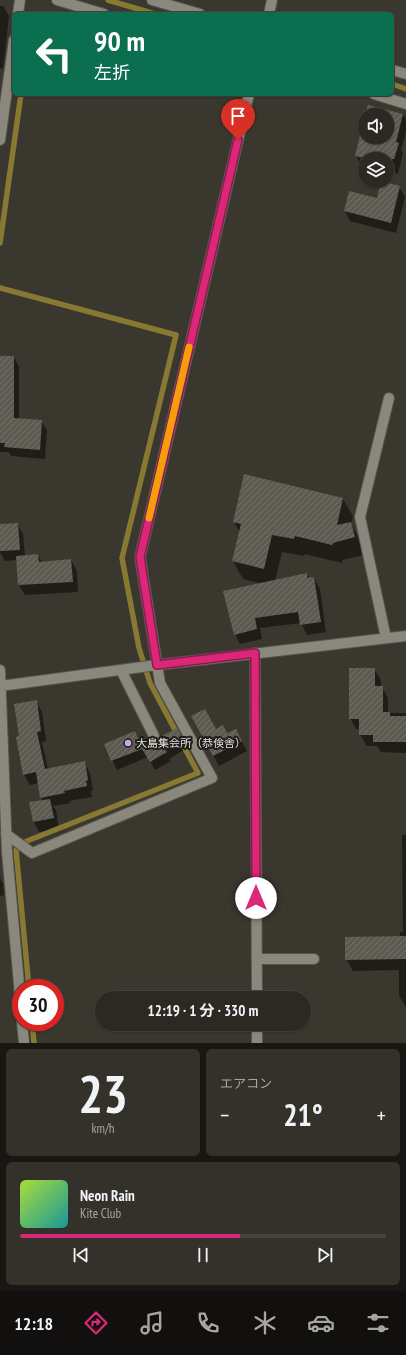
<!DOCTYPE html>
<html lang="ja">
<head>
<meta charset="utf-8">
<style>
  body { margin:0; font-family:"PT Sans Narrow","Noto Sans JP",sans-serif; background:#33312a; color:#f1f3f6; height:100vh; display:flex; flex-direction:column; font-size:15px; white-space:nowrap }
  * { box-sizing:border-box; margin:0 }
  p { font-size:13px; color:#a6a6a5 }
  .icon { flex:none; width:22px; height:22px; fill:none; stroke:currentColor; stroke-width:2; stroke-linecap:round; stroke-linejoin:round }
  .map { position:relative; height:1043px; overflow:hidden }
  .panel { display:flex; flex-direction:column; gap:6px; padding:6px; background:#181713; flex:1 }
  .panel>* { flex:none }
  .top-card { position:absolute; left:12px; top:12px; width:382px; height:84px; border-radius:6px; box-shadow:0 1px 3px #0004,0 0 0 1px #474540; background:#0b6e4f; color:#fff; overflow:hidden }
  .buttons { position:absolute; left:358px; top:108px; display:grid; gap:8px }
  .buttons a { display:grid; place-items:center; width:36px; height:36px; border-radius:50%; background:#2b2922; box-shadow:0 1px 3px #0004,0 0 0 1px #474540; font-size:20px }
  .speed { position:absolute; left:12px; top:979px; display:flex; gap:8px; font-size:20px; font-weight:700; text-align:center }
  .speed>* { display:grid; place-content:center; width:52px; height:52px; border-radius:50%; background:#2b2922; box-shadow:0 1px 3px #0004,0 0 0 1px #474540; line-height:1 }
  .speed .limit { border:6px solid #d22; background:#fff; color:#111 }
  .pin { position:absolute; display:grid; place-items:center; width:34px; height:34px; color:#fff; margin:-41px -17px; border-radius:50% 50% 50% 0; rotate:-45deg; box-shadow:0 0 4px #0007 }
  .pin .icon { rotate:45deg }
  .me { position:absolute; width:44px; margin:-22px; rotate:0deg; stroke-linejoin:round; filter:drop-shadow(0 0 3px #0008) }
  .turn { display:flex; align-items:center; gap:14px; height:84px; padding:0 16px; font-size:18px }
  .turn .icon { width:52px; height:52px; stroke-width:2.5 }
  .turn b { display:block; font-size:28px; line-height:34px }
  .big { font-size:30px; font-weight:700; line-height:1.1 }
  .panel .widget { flex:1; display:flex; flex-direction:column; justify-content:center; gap:6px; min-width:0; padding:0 14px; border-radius:6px; background:#33312a }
  .panel .dial { align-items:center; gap:0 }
  .dial b { font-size:52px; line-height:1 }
  .song { display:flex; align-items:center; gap:12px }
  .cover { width:48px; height:48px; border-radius:6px; background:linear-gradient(135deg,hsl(80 70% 55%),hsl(180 70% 35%)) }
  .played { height:4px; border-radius:2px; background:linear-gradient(90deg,#db2777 60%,#474540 60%) }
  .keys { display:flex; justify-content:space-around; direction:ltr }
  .heat { display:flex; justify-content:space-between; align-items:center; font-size:22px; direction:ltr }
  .panel .tiles { flex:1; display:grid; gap:6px; grid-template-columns:1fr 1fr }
  .widget:last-child { grid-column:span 2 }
  .trip { position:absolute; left:95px; top:991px; width:216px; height:40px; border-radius:20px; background:#2b2922; box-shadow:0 1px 3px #0004,0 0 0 1px #474540; font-weight:700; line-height:40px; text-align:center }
  .tabs { display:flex; height:64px; justify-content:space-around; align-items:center; background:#11100e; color:#a6a6a5 }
  .tabs .icon { width:28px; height:28px }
  .tabs .selected { color:#db2777 }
  .tabs b { font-size:18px; color:#f1f3f6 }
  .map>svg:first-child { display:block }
  .shadow { fill:#0007 }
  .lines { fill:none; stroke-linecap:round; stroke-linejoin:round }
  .stream { stroke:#877832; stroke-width:5.5 }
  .building { fill:url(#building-hatch) }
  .minor-casing { stroke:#56544d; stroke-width:12 }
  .minor { stroke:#8a887d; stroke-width:10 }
  .route-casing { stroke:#8e194d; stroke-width:10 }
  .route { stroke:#db2777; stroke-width:7 }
  .slow { stroke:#f59e0b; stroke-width:7 }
  .poi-dot { fill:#c9a5ee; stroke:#1f1e1a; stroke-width:1.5 }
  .labels { text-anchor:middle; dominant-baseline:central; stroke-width:4; stroke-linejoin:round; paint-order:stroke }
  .poi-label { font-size:11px; fill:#e0dfd9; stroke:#1f1e1a; text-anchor:start }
</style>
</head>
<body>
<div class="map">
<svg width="406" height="1043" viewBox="0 0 406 1043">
  <defs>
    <pattern id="building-hatch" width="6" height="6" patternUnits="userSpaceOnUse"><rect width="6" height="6" fill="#5d5b51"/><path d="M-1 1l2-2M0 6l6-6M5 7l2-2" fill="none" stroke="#747269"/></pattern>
  </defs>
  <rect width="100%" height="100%" fill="#39372e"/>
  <g class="shadow">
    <polygon points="0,6 3,6 9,16 3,69 0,68"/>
    <polygon points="403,114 406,120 406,131 401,150 403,153 398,174 387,171 387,159 365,159 365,166 361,165 356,156 365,119 365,137 387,137 387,115 366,115"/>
    <polygon points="399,187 405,197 396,233 350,221 345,211 378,199"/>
    <polygon points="0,357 14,357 19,367 19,419 41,421 47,430 45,459 11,456 9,452 0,452"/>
    <polygon points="343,499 353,516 351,524 360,540 364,555 342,560 342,563 305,554 304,556 282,552 275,581 306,574 309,579 314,578 320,589 326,632 307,635 301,623 260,628 262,639 240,644 235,634 263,584 243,579 233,561 240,532 234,522"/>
    <polygon points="17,524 23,534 25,556 38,555 42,562 71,560 77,571 78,592 25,595 19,585 17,560 5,561 0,552 0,525"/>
    <polygon points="374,669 381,680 381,687 382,687 388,698 388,713 406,713 406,753 381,752 377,746 367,746 360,735 360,729 356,729 350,718"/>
    <polygon points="36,701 42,712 46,741 42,742 48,769 84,762 90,773 93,790 91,791 92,797 69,801 70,803 53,806 56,810 59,829 39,832 34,822 43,801 41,797 39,783 30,785 24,775 20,737"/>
    <polygon points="193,717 216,730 241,740 247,751 219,766"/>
    <polygon points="177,730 187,748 169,759 171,761 155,770 148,757 117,770 105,744 135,733 142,747 157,743"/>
    <polygon points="402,835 406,835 406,1007 399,996 399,970 353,971 346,959 400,937 400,932 403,932"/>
    <polygon points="0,878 3,883 4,895 0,896"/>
  </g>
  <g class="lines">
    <g class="stream">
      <polyline points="108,0 155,14"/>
      <polyline points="392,84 406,89"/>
      <polyline points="0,243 21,94"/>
      <polyline points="0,288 176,335 122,558 139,648 150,683 198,773 27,841 16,850 29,988"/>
      <polyline points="32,1022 34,1043"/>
    </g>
  </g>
  <g class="building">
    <polygon points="368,105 403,114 396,142 399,143 394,159 367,159 355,156 365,115 365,137 387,137 387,115 365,115"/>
    <polygon points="381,181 400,186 391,223 344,211 349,191 377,198"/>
    <polygon points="0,356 14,356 14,418 42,420 40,450 4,447 5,443 0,443"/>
    <polygon points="244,474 343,498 337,525 351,522 355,537 333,543 332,545 295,536 294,539 272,535 264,569 232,561 241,524 233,522"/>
    <polygon points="18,523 20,550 0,551 0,524"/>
    <polygon points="38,554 39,562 71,559 73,582 18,585 16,556"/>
    <polygon points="307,573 307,578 314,577 321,622 300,625 298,612 255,618 257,629 234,635 223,591"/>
    <polygon points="349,668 375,668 375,686 383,686 383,712 390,712 390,716 406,716 406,742 373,742 373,735 359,735 359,719 349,719"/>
    <polygon points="37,700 41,731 37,732 45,769 85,761 88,780 86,781 87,786 64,791 65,793 40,798 36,772 23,775 16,737 19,736 14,704"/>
    <polygon points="205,709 216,729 223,725 227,733 236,729 242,741 213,756 191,716"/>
    <polygon points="177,728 183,739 165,750 167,752 150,762 142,749 111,761 104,744 135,731 141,746 151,742 157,742 160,737"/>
    <polygon points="50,799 54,818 33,822 29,802"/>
    <polygon points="406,936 406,959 345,960 345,937"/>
  </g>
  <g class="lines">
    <g class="minor-casing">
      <g id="minor">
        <polyline points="57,0 104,14"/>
        <polyline points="152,0 200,14"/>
        <polyline points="18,14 20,0"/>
        <polyline points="269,14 272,0"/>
        <polyline points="392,70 406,74"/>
        <polyline points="374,94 406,104"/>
        <polyline points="0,140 14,40"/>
        <polyline points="386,638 360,517 389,398"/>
        <polyline points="255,653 257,998"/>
        <polyline points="0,670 7,852 21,1006"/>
        <polyline points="121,670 154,736"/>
        <polyline points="0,686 157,665 406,636"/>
        <polyline points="6,834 32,853 212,778 160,683 140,557 249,94"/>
        <polyline points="257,959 314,959"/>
        <polyline points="22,1022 24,1043"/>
        <polyline points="257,1024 257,1043"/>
      </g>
    </g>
    <use href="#minor" class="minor"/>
  </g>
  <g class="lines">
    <g class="route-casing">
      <polyline id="route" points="238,140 140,557 157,665 255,653 256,898"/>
    </g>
    <use href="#route" class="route"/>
    <polyline class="slow" points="149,518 189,347"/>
  </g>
  <circle class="poi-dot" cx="128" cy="743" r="4"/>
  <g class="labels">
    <g class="poi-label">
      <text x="136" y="743">大島集会所（恭倹舎）</text>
    </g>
  </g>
</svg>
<div class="buttons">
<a><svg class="icon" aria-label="sound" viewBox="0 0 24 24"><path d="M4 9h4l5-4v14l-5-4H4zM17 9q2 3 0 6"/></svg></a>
<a><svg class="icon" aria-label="layers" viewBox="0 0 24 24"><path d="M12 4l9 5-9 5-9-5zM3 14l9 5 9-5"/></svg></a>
</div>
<div class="speed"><div class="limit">30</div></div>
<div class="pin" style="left:238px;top:140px;background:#d93025"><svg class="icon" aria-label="arrive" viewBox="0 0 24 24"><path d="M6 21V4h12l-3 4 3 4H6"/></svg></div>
<svg class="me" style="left:256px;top:898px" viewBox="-20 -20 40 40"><circle r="19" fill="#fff"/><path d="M0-13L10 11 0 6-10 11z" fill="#db2777"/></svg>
<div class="trip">12:19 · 1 分 · 330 m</div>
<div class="top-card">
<div class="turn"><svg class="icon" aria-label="left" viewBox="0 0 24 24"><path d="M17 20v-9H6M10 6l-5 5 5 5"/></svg><div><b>90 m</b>左折</div></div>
</div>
</div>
<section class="panel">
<div class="tiles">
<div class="widget dial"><b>23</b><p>km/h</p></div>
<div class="widget"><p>エアコン</p>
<div class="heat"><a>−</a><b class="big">21°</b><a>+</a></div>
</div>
<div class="widget">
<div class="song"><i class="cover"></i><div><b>Neon Rain</b><p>Kite Club</p></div></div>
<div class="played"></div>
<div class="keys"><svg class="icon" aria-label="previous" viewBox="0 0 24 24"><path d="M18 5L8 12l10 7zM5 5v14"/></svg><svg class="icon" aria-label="pause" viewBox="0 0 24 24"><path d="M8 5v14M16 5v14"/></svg><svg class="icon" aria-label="next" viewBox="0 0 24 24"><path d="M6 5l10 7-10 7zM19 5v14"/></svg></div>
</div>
</div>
</section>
<nav class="tabs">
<b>12:18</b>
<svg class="icon selected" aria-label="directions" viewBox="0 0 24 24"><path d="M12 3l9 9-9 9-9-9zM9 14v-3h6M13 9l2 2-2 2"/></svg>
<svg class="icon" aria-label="music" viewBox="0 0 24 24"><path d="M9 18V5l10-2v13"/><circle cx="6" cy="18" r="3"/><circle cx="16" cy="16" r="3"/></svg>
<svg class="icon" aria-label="phone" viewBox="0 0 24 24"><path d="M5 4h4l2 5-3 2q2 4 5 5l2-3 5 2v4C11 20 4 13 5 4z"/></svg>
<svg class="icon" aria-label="climate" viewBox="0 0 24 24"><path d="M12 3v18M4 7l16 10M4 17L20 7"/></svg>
<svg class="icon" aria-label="car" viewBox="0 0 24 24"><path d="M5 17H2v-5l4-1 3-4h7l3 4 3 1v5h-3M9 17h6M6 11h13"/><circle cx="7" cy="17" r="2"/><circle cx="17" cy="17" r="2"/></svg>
<svg class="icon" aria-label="filters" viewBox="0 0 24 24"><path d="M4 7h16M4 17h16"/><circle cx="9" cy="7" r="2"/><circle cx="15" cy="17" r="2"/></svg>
</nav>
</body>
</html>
